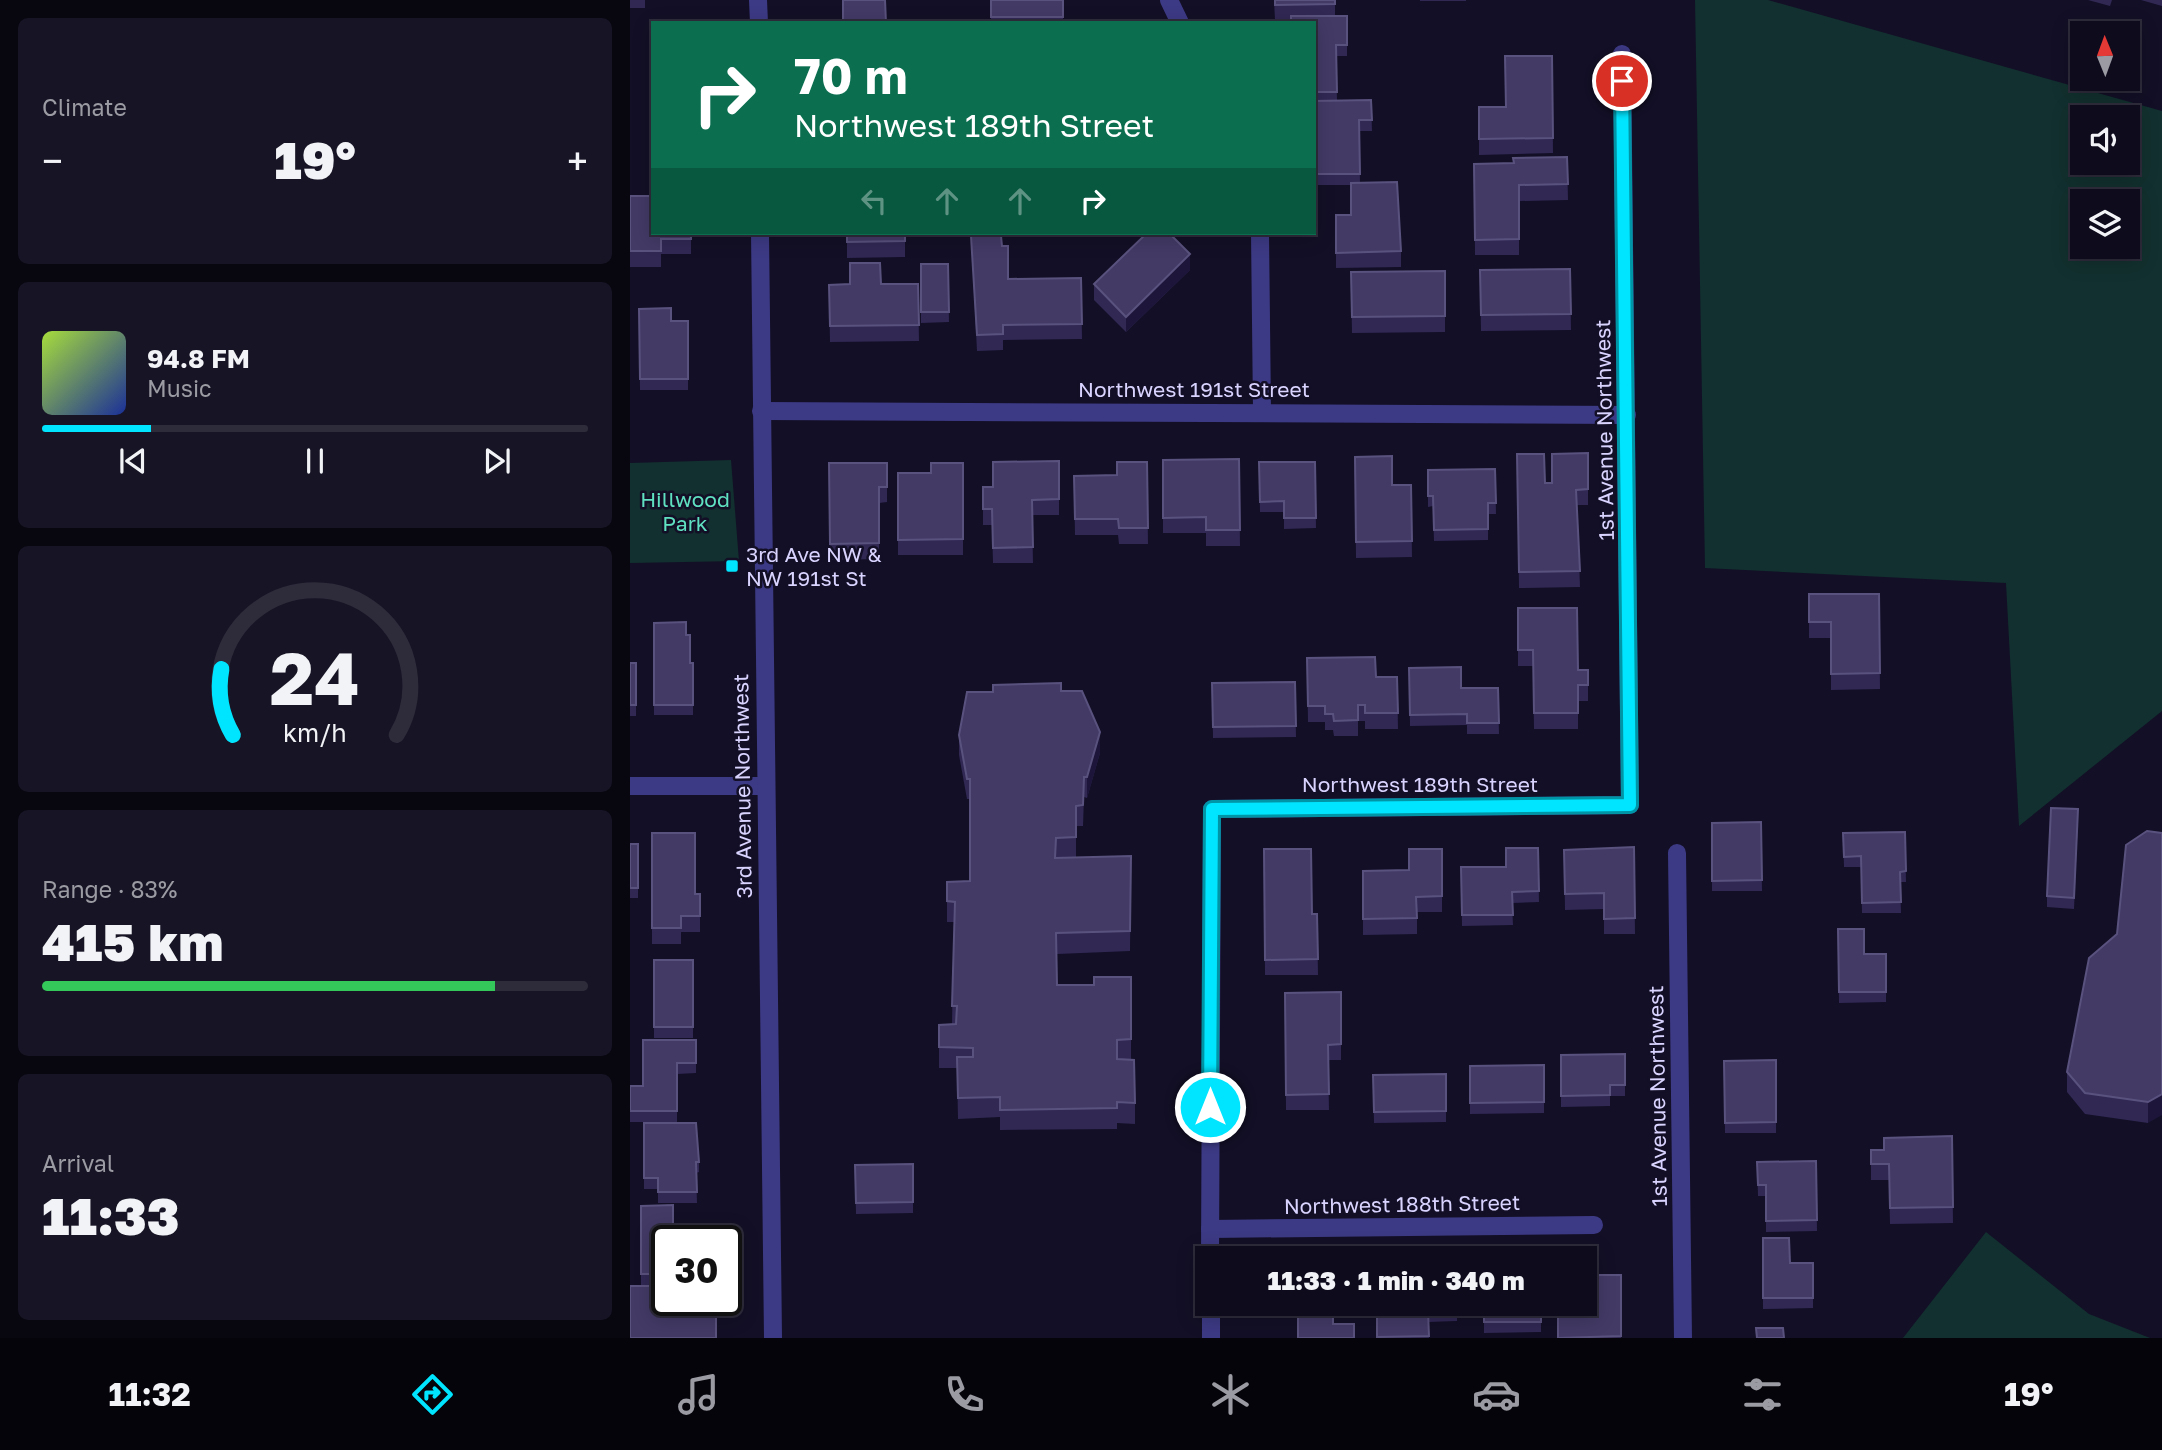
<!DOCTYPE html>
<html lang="en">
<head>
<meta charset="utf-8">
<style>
  body { margin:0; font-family:"Golos Text",sans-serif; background:#171425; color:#f1f3f6; height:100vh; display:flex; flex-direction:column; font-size:26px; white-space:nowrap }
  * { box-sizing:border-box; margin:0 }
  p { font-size:23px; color:#9b9ba3 }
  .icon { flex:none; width:38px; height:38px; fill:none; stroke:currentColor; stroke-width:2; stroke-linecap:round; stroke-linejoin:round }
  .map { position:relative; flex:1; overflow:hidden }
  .details { display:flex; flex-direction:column; gap:18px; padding:18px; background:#08060f; width:630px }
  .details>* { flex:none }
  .top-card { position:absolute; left:21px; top:21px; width:665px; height:214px; border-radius:0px; box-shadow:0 4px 18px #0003,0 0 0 2px #2e2b3b; background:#0b6e4f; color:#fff; overflow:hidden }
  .needle { width:46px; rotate:359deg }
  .fabs { position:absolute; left:1440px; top:21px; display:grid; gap:14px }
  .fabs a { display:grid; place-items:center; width:70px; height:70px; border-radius:0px; background:#0e0b1c; box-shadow:0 4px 18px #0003,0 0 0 2px #2e2b3b; font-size:35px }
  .speed { position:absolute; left:21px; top:1225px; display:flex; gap:14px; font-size:35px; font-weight:700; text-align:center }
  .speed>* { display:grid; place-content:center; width:91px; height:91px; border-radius:50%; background:#0e0b1c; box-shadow:0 4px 18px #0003,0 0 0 2px #2e2b3b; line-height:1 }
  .speed .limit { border:4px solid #111; border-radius:10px; background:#fff; color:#111 }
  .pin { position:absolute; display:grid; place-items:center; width:60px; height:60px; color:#fff; margin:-30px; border:4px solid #fff; border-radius:50%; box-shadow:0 2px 7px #0007 }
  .me { position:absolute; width:77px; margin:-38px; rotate:0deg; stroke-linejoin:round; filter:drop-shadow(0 0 5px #0008) }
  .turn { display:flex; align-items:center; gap:24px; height:147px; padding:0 28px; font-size:32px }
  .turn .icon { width:91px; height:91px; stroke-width:2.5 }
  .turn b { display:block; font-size:49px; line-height:60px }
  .lanes { display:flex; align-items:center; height:66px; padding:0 28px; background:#0003; justify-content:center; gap:35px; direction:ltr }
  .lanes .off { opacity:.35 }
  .big { font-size:52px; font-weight:800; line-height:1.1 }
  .details .tile { flex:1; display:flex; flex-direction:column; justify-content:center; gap:10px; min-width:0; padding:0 24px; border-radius:10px; background:#171425 }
  .details .dial { align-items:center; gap:0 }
  .dial svg { height:182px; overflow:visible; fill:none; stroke:#2e2b3b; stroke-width:7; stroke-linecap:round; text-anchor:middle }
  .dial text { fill:#f1f3f6; stroke:none }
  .song { display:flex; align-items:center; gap:21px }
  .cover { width:84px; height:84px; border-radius:10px; background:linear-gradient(135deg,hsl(80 70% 55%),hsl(230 70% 35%)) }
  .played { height:7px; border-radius:4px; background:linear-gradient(90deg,#00e5ff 20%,#2e2b3b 20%) }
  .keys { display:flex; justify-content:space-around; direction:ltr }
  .heat { display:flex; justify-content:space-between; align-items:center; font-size:38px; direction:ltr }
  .charge { height:10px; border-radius:5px; background:linear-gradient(90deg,#34c759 83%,#2e2b3b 0) }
  .trip { position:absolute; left:565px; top:1246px; width:402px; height:70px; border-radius:0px; background:#0e0b1c; box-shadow:0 4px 18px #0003,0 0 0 2px #2e2b3b; font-weight:800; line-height:70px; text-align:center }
  .tabs { display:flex; height:112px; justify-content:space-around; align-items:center; background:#06040b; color:#9b9ba3 }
  .tabs .icon { width:49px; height:49px }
  .tabs .current { color:#00e5ff }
  .tabs b { font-size:32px; color:#f1f3f6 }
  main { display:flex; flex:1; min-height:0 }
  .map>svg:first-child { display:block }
  .green { fill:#12302f; fill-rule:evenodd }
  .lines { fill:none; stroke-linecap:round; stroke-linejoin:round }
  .minor { stroke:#3d3a85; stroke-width:18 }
  .tertiary { stroke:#3d3a85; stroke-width:18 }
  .wall { fill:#312854 }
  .shaded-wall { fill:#1d163a }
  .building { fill:#433a66; stroke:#5a527e; stroke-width:2 }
  .route-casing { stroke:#0095a6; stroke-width:18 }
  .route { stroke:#00e5ff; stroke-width:12 }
  .poi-dot { fill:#00e5ff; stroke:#130f26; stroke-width:2.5 }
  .labels { text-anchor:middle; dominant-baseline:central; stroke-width:5; stroke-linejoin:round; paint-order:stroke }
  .street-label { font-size:21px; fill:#d9d4ff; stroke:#130f26 }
  .park-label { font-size:21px; fill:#5fe0c0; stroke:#130f26 }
  .poi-label { font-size:21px; fill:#d9d4ff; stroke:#130f26; text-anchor:start }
</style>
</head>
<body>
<main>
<section class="details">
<div class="tile"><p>Climate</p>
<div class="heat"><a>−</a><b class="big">19°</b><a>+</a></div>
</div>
<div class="tile">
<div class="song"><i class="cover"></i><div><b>94.8 FM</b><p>Music</p></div></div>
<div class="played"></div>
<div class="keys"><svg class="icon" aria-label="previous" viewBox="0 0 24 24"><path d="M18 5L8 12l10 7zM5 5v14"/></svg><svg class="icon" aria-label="pause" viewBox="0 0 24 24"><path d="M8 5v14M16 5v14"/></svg><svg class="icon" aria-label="next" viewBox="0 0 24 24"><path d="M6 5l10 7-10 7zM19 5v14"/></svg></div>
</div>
<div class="tile dial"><svg viewBox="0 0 100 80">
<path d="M14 69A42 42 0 1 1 86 69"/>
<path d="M14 69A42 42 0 0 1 9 40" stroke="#00e5ff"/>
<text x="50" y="56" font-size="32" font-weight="700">24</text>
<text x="50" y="72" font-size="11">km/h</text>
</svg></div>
<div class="tile"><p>Range · 83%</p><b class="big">415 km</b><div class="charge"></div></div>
<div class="tile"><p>Arrival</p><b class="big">11:33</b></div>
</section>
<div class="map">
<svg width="1532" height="1338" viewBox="0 0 1532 1338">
  <rect width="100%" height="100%" fill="#130f26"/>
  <g class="green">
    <path d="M1065,0H1138L1532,111V711L1389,826L1376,583L1075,568ZM1452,117H1498V163H1452ZM1452,201H1498V247H1452Z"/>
    <polygon points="101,460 109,561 0,563 0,463"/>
    <polygon points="1356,1232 1459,1314 1520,1338 1273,1338"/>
  </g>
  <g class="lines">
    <g class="minor">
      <polyline points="539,0 550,23"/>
      <polyline points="630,233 632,411"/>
      <polyline points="131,411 997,415"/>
      <polyline points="0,786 134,786"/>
      <polyline points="1047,853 1053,1338"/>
      <polyline points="580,1229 964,1225"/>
      <polyline points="580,1258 582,809 1000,805 992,54"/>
      <polyline points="581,1304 581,1338"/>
    </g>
    <g class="tertiary">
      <polyline points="128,0 129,23"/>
      <polyline points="130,233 143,1338"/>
    </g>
  </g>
  <g class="wall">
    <rect x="0" y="0" width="15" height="8"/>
    <rect x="361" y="0" width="72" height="23"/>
    <polygon points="644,0 705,0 705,16 717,16 717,56 706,56 707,101 741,100 742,131 729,131 730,183 771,251 771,267 706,268 706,215 721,215 721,185 685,185 684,23 661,20 645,20"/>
    <rect x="790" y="0" width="46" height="1"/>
    <polygon points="1458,0 1482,0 1480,6"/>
    <polygon points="1511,0 1532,0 1532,6"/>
    <polygon points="922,56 923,153 849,155 849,107 876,107"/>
    <polygon points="937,157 938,200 889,201 889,255 845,255 844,164 884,163"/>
    <polygon points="0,196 61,233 61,254 31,254 31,267 0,267"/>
    <polygon points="217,233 275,233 275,257 217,258"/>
    <polygon points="341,236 372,246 378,279 451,278 452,339 373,340 373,350 347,351"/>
    <polygon points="291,264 318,264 319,322 291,323"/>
    <polygon points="940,269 941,330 851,331 850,270"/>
    <polygon points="560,270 496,332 464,300 464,284"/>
    <polygon points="815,271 815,332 722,333 721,272"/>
    <polygon points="288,284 289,341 200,342 199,285"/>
    <polygon points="9,309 41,321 58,321 58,390 10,390"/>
    <polygon points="958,453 958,505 947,505 950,587 889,588 887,454 915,483 922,483"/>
    <polygon points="725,457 762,485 781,485 782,557 726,558"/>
    <polygon points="609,459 610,546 576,546 576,533 533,533 533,460"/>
    <polygon points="429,461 429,515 402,515 403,563 363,563 362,525 353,525 353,487 363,487"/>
    <polygon points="517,462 518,544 489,544 488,535 445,535 444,476 487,475"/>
    <polygon points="629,462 685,462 686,528 654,529 654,512 630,512"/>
    <polygon points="199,463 257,463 257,502 249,503 249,559 200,560"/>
    <polygon points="333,463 333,555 268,555 268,473 301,473"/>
    <polygon points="865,469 866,514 858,514 858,540 804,541 803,506 798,507 798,470"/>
    <polygon points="1179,594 1249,594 1250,689 1201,690 1201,638 1179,638"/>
    <polygon points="888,608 948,670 958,670 958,701 948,701 948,729 904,729 903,666 888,666"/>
    <polygon points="24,623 56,635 60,663 63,663 63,715 24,715"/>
    <polygon points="677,658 746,677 767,677 768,729 735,729 735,721 728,721 728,736 704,736 703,730 695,730 695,722 678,722"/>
    <rect x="0" y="663" width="6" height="53"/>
    <polygon points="779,668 831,688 868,688 869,734 837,734 837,725 780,726"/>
    <polygon points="665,682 666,737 583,738 582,683"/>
    <polygon points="431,691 470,753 457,798 454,797 453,826 446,826 446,857 501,856 500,951 427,954 427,985 464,985 501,977 501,1059 498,1059 505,1103 505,1124 487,1123 487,1129 370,1130 370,1117 328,1119 327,1068 309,1068 309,1025 322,1024 324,922 317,922 317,882 340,881 340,799 337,799 329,755 329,735 363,692"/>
    <polygon points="1448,820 1444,909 1417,907 1417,896"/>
    <polygon points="1131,822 1132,891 1082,891 1082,823"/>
    <polygon points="1275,832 1276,882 1270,882 1271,913 1232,913 1231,867 1214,867 1213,833"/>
    <polygon points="22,833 65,894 70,894 70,932 51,932 51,944 22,944"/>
    <polygon points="1532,833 1518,1123 1455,1114 1437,1092 1437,1072 1487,934"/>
    <rect x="0" y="844" width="8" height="54"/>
    <polygon points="1004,847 1005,934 974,934 974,909 935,910 934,850"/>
    <polygon points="908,848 909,902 882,903 883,925 832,926 831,867 876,867"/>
    <polygon points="634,849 682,914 687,914 688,975 635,975"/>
    <polygon points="812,849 812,912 787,912 787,934 733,935 733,871 779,870"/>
    <polygon points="1208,929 1234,954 1256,954 1256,1002 1209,1003"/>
    <rect x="24" y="960" width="39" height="78"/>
    <polygon points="711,992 711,1060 698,1060 699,1110 656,1110 655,993"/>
    <polygon points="66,1040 66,1073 47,1074 47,1122 0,1122 0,1086 13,1086"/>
    <polygon points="995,1054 995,1096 980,1096 980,1106 931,1107 931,1055"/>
    <polygon points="1146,1060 1146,1133 1095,1133 1094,1061"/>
    <polygon points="914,1065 914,1113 840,1114 840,1066"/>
    <polygon points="816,1074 816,1122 744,1123 743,1075"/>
    <polygon points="14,1123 69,1162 69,1172 66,1173 67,1203 28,1203 28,1189 14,1189"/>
    <polygon points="1322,1136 1323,1223 1260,1224 1259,1180 1241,1180 1241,1150 1254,1150"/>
    <polygon points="1186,1161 1187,1231 1136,1232 1136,1196 1128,1196 1127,1162"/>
    <polygon points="283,1164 283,1213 226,1214 225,1165"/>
    <polygon points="11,1206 37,1241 37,1285 11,1285"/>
    <polygon points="1133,1238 1160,1263 1183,1263 1183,1308 1133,1309"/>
    <polygon points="991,1275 991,1338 928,1338"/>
    <polygon points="747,1304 827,1304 827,1321 798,1322 799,1338 747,1338"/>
    <polygon points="854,1304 911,1304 911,1332 854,1333"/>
  </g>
  <g class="shaded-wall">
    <polygon points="560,254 560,270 496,332 496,317"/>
    <polygon points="470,732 470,753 457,798 457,777"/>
    <polygon points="1532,1094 1532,1115 1518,1123 1518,1102"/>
  </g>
  <g class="building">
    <polygon points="213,0 255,0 256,23 213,23"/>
    <rect x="361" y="0" width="72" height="17"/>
    <polygon points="645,0 705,0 705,4 645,5"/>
    <polygon points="661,16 717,16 717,45 706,45 707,92 684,92 684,23 661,23"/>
    <polygon points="875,56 922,56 923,138 849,139 849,107 876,107"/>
    <polygon points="741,100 742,120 729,120 730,174 685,174 684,101"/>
    <polygon points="937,157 938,184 889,185 889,239 845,240 844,164 884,163 883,158"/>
    <polygon points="767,182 771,251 706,253 706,215 721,215 721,183"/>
    <polygon points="0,196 23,196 23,233 61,233 61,239 31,239 31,251 0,251"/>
    <polygon points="217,233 275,233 275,241 217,242"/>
    <polygon points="517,233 539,233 560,254 496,317 464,284"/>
    <polygon points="341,236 371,236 372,246 378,246 378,279 451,278 452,324 373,325 373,334 347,335"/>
    <polygon points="220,263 250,263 251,284 288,284 289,325 200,326 199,285 220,284"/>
    <polygon points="291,264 318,264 319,312 291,312"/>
    <polygon points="940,269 941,314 851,315 850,270"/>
    <polygon points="815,271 815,316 722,317 721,272"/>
    <polygon points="41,308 41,321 58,321 58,379 10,379 9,309"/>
    <polygon points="958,453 958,489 946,490 950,571 889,572 887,454 914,454 915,483 922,483 922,454"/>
    <polygon points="762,456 762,485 781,485 782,541 726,542 725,457"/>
    <polygon points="609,459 610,530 576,530 576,517 533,518 533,460"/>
    <polygon points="429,461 429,499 402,500 403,547 363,548 362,509 353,509 353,487 363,487 363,462"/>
    <polygon points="487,462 517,462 518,528 489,528 488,519 445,519 444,476 487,475"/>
    <polygon points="629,462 685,462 686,518 654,518 654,501 630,502"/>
    <polygon points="199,463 257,463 257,487 249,487 249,543 200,544"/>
    <polygon points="301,463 333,463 333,539 268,540 268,473 301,473"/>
    <polygon points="865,469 866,503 858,503 858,529 804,530 803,496 798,496 798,470"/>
    <polygon points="1179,594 1249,594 1250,673 1201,674 1201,622 1179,622"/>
    <polygon points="888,608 947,608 948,670 958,670 958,685 948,685 948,713 904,713 903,650 888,650"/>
    <polygon points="56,622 56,635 60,635 60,663 63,663 63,705 24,705 24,623"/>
    <polygon points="745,657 746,677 767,677 768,713 735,713 735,705 728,705 728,720 704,721 703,714 695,714 695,706 678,706 677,658"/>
    <rect x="0" y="663" width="6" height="42"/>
    <polygon points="831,667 831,688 868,688 869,723 837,723 837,714 780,715 779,668"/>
    <polygon points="665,682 666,726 583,727 582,683"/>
    <polygon points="431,683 431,691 452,691 470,732 457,777 454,777 453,805 446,806 446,837 426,838 425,858 501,856 500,931 426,933 427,985 464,985 464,977 501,977 501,1039 487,1040 487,1059 504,1060 505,1103 487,1102 487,1108 370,1110 370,1097 328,1098 327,1057 343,1057 343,1048 309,1047 309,1025 326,1024 327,1006 322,1006 325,902 317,901 317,882 340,881 340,779 337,779 329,735 337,692 363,692 363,685"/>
    <polygon points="1421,808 1448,809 1444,898 1417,896"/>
    <polygon points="1131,822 1132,880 1082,881 1082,823"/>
    <polygon points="1517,831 1532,833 1532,1094 1518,1102 1455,1093 1437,1072 1459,958 1487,934 1496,845"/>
    <polygon points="1275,832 1276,871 1270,872 1271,902 1232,903 1231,856 1214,857 1213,833"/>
    <polygon points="22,833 65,833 65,894 70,894 70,916 51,916 51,928 22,928"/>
    <rect x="0" y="844" width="8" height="44"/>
    <polygon points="1004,847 1005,918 974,919 974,893 935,894 934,850"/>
    <polygon points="876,848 908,848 909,891 882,892 883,915 832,915 831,867 876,867"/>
    <polygon points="634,849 681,849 682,914 687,914 688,959 635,960"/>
    <polygon points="779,849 812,849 812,896 786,897 787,918 733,919 733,871 779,870"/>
    <polygon points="1208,929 1234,929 1234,954 1256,954 1256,992 1209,992"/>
    <rect x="24" y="960" width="39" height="67"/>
    <polygon points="711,992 711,1044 698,1045 699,1094 656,1095 655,993"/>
    <polygon points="13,1040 66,1040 66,1063 47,1063 47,1111 0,1111 0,1086 13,1086"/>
    <polygon points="995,1054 995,1085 980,1085 980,1095 931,1096 931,1055"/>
    <polygon points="1146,1060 1146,1122 1095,1123 1094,1061"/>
    <polygon points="914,1065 914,1102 840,1103 840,1066"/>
    <polygon points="816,1074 816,1111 744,1112 743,1075"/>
    <polygon points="14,1123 66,1123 69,1162 66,1162 67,1192 28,1192 28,1178 14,1178"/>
    <polygon points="1322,1136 1323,1207 1260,1208 1259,1164 1241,1164 1241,1150 1254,1150 1254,1138"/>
    <polygon points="1186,1161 1187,1220 1136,1221 1136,1185 1128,1185 1127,1162"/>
    <polygon points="283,1164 283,1202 226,1203 225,1165"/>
    <polygon points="43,1205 43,1241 37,1241 37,1274 11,1274 11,1206"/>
    <polygon points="1133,1238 1159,1238 1160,1263 1183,1263 1183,1298 1133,1298"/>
    <polygon points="702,1257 703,1258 667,1258"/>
    <polygon points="956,1275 991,1275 991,1336 928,1338 928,1304 956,1304"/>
    <polygon points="0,1286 37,1286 37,1300 86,1300 86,1338 0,1338"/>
    <polygon points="668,1304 703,1304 703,1324 724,1324 724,1338 668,1338"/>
    <polygon points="747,1304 827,1304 827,1311 798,1311 799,1336 747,1337"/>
    <rect x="854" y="1304" width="57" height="18"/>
    <polygon points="1126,1328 1153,1328 1154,1338 1127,1338"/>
  </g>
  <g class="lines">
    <g class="route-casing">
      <polyline id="route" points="580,1107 582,809 1000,805 992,81"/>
    </g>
    <use href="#route" class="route"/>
  </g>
  <rect class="poi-dot" x="95" y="559" width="14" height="14" rx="3.5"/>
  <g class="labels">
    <g class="street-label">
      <text x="564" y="389">Northwest 191st Street</text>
      <text transform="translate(974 430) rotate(-91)">1st Avenue Northwest</text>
      <text x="790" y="784">Northwest 189th Street</text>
      <text transform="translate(112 786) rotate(-91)">3rd Avenue Northwest</text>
      <text transform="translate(1027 1096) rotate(-91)">1st Avenue Northwest</text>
      <text transform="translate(772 1204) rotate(-1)">Northwest 188th Street</text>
    </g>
    <g class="park-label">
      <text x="55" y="499">Hillwood<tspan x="55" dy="24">Park</tspan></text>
    </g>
    <g class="poi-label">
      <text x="116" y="554">3rd Ave NW &amp;<tspan x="116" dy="24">NW 191st St</tspan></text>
    </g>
  </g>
</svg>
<div class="fabs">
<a><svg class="needle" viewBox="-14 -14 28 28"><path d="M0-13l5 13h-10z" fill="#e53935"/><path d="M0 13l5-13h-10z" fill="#9b9ba3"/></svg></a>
<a><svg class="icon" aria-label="sound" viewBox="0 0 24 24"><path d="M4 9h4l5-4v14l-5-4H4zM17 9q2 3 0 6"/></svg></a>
<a><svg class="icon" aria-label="layers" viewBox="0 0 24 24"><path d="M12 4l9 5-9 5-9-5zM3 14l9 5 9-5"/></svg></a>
</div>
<div class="speed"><div class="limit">30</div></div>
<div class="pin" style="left:992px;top:81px;background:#d93025"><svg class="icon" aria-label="arrive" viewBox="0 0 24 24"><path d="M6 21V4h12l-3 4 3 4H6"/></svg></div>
<svg class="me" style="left:580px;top:1107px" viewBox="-20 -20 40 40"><circle r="17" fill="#00e5ff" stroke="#fff" stroke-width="3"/><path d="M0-11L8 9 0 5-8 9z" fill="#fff"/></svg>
<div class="trip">11:33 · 1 min · 340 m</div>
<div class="top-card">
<div class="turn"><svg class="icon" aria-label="right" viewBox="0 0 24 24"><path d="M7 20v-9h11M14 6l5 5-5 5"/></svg><div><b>70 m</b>Northwest 189th Street</div></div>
<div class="lanes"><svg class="icon off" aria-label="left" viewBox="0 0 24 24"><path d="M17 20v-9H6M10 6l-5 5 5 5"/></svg><svg class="icon off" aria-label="ahead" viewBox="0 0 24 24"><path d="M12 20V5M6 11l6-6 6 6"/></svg><svg class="icon off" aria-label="ahead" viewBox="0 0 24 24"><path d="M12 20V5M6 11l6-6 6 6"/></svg><svg class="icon" aria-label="right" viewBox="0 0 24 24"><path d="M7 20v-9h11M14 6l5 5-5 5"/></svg></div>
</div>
</div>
</main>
<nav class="tabs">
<b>11:32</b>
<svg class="icon current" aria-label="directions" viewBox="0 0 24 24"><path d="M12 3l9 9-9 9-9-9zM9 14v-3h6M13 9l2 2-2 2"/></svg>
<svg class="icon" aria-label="music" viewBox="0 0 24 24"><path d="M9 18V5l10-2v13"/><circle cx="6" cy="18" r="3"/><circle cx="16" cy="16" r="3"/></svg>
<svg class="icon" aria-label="phone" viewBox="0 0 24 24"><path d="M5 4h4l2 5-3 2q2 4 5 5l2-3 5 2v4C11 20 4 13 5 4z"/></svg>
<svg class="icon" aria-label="climate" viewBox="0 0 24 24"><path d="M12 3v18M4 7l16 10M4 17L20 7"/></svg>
<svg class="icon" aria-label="car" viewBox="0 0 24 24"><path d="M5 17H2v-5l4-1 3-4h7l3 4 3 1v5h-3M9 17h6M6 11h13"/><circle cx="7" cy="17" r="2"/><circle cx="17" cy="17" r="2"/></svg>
<svg class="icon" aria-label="filters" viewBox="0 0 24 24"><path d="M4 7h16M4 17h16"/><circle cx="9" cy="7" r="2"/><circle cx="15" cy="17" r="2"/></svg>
<b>19°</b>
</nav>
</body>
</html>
